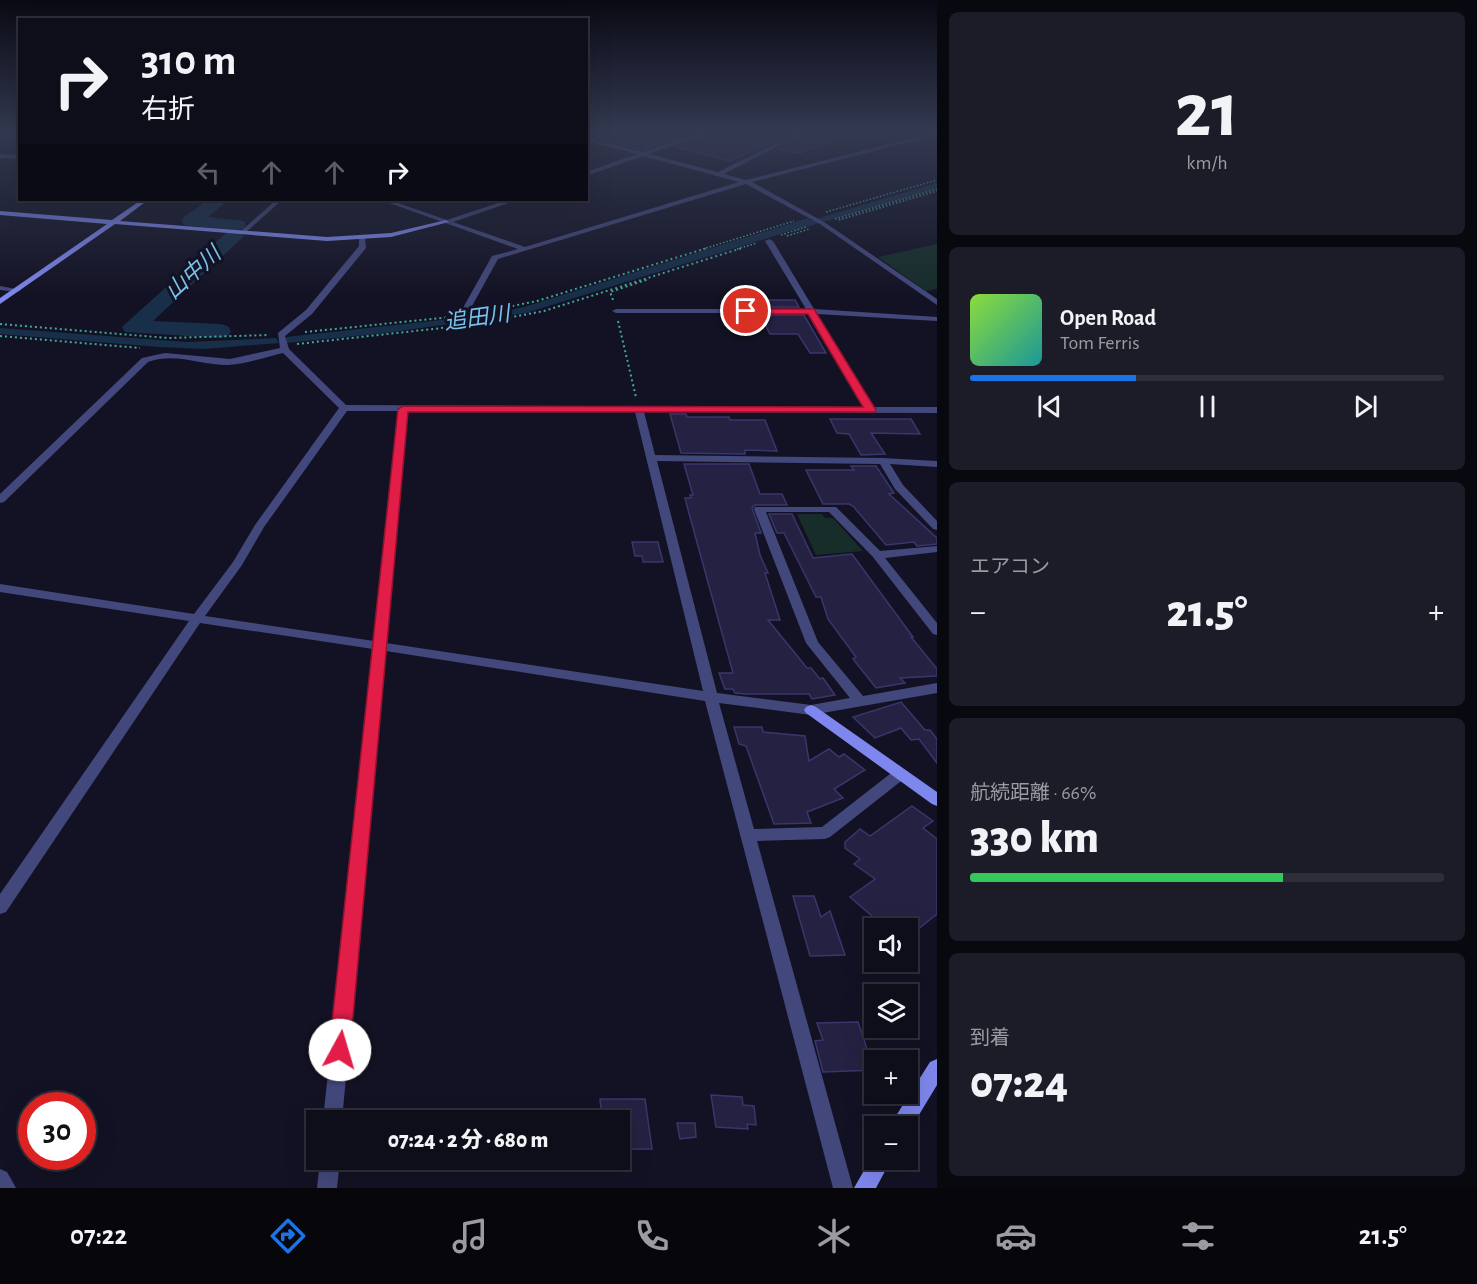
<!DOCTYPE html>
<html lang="ja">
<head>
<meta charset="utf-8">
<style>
  body { margin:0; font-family:"Alegreya Sans","Noto Sans JP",sans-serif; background:#1c1c28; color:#f1f3f6; height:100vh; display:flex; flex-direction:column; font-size:22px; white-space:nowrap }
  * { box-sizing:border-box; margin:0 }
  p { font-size:20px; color:#9b9ca3 }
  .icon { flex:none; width:33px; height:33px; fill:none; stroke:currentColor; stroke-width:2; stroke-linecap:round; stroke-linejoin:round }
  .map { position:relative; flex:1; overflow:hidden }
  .drawer { display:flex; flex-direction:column; gap:12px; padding:12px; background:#08080f; width:540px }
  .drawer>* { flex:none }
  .guide { position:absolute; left:18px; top:18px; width:570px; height:183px; border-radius:0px; box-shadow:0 6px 24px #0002,0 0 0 2px #2e2e3a; background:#0e0e1b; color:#f1f3f6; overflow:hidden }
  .controls { position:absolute; left:864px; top:918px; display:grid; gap:12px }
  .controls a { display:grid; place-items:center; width:54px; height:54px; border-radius:0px; background:#0e0e1b; box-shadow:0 6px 24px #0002,0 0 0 2px #2e2e3a; font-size:30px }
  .speed { position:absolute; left:18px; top:1092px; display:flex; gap:12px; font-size:30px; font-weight:700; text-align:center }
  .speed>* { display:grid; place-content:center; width:78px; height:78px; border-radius:50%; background:#0e0e1b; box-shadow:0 6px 24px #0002,0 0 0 2px #2e2e3a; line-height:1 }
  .speed .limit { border:9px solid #d22; background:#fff; color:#111 }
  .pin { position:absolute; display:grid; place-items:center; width:51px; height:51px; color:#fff; margin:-26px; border:3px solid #fff; border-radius:50%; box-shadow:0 2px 6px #0007 }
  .me { position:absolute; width:66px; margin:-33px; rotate:6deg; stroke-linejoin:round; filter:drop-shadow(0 0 4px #0008) }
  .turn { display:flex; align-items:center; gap:21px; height:126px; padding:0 24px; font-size:27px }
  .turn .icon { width:78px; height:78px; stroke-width:2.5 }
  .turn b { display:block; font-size:42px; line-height:51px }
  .lanes { display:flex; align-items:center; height:57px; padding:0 24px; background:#0003; justify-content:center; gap:30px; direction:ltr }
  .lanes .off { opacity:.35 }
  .big { font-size:45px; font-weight:800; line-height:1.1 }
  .drawer .card { flex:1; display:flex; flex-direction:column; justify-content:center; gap:9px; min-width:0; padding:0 21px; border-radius:9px; background:#1c1c28 }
  .drawer .dial { align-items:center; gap:0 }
  .dial b { font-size:78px; line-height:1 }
  .song { display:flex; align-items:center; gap:18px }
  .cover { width:72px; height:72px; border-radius:9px; background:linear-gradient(135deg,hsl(90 70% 55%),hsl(180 70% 35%)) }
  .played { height:6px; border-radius:3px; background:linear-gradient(90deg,#1a73e8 35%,#2e2e3a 35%) }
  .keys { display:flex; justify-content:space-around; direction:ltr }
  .heat { display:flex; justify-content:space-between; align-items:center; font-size:33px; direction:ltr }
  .charge { height:9px; border-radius:4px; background:linear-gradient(90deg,#34c759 66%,#2e2e3a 0) }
  .trip { position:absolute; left:306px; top:1110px; width:324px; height:60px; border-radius:0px; background:#0e0e1b; box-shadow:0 6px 24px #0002,0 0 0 2px #2e2e3a; font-weight:800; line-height:60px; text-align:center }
  .menu { display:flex; height:96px; justify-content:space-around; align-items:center; background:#06060b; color:#9b9ca3 }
  .menu .icon { width:42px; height:42px }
  .menu .selected { color:#1a73e8 }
  .menu b { font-size:27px; color:#f1f3f6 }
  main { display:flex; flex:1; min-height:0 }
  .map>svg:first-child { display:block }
  .green { fill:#162d29 }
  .water { fill:#172f48 }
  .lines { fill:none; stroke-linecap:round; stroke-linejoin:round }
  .canal { fill:#172f48; fill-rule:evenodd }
  .river { fill:#172f48; fill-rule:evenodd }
  .building { fill:#242142; stroke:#3a366b; stroke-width:1.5 }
  .path-far1 { stroke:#40a896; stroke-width:1.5; stroke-dasharray:1.5 2; stroke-linecap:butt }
  .path { stroke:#40a896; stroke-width:2; stroke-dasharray:2 3; stroke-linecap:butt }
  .street { fill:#43487c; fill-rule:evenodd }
  .secondary { fill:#7e87ed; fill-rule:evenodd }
  .route { fill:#e11d48; stroke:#92132f; stroke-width:1.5 }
  .labels { text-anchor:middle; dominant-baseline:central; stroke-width:6; stroke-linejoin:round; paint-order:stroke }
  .far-water-label { font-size:22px; font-style:italic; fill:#76c3ec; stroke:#131224 }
</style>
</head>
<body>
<main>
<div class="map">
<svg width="937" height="1188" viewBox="0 0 937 1188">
  <rect width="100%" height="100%" fill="#131224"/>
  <g class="green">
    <polygon points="937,244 937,289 926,291 878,257"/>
    <polygon points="797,514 822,514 825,518 833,518 863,551 816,555"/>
  </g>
  <g class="water">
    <polygon points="808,218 816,223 526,313 386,333 286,343 286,337 486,315 524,307"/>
    <polygon points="0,328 187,342 276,338 279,343 205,349 159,347 0,334"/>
  </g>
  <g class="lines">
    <polygon class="canal" points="937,183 937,189 799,229 795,230 789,227"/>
    <polygon class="river" points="208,200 228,200 208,217 244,221 246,225 244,229 235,230 241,232 244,236 153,321 220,324 228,326 231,331 228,336 220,338 125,332 122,327 227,232 234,230 184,225 182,221 184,217"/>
  </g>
  <g class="building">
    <polygon points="587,132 694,132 642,150 587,135"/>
    <polygon points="711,132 794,132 730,161 675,147"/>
    <polygon points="808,132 851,132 851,133 800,153 778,149"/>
    <polygon points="752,300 795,300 799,307 755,307"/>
    <polygon points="760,315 804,315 826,353 810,353 798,334 770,334"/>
    <polygon points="670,414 686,414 687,417 729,417 730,420 765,420 777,451 745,450 745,454 681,453"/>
    <polygon points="830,419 911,419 920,434 871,433 885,454 861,455 849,434 837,433"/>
    <polygon points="684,464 749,464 760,494 782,494 787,505 755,505 752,508 761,533 755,533 760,555 768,573 765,573 780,620 768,620 807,668 811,668 820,679 823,678 835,695 812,699 809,694 746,694 735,693 733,689 725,689 719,673 733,673 690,517 685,498 691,498 690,495 693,495"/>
    <polygon points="851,466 876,466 894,493 889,494 937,538 937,544 917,546 914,542 886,545 853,506 849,504 823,504 806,470 854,470"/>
    <polygon points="769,514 792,514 813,558 852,554 913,637 911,637 937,669 937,676 900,678 905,683 876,688 853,659 856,657 828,619 821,597 816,597 784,533 777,533"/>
    <polygon points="632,542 658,542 663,562 643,562 642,556 635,556"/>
    <polygon points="901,702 925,730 930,730 937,739 937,763 919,739 911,740 901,728 875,738 853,717"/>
    <polygon points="734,727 762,727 763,732 805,736 809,761 829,749 839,757 844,754 865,770 834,789 843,798 807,812 811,823 774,824 746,746 739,744"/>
    <polygon points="912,806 933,821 923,828 937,839 937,914 908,937 908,928 886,928 850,897 875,879 854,864 860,859 845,848 845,842 860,829 870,836"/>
    <polygon points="793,896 814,896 821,917 830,911 845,955 810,956"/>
    <polygon points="858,1022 874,1070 823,1072 815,1041 823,1040 817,1023"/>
    <polygon points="711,1095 742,1097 743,1105 754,1106 756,1125 747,1124 748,1129 716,1127"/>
    <polygon points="600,1099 645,1099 652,1149 620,1149 620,1120 602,1120"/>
    <polygon points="677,1123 695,1123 696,1137 680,1139"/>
  </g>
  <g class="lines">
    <g class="path-far1">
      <polyline points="826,212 937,180"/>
      <polyline points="835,219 937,189"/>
      <polyline points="839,220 937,191"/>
      <polyline points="781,235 806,227"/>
      <polyline points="787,236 809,229"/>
      <polyline points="703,249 794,221"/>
      <polyline points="737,249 757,243"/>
    </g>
    <g class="path">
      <polyline points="613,300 610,292 649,279"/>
      <polyline points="478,313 537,301 707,248"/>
      <polyline points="618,321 636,397"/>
      <polyline points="0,324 168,338 269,335"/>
      <polyline points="470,325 544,311 742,248"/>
      <polyline points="305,332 451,317"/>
      <polyline points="0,336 140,348"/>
      <polyline points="297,344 460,326"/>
    </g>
    <g class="street">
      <polygon points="701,132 709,132 649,154 718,172 799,132 806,132 724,174 746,180 937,132 937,135 752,182 824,222 937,299 937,305 820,224 746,184 498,259 467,315 463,317 459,315 492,256 518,249 381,200 389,200 447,220 507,200 515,200 514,201 453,222 525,247 739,182 643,156 586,176 586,172 637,154 586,141 586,137 642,152"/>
      <polygon points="0,154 20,155 20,159 0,158"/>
      <polygon points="276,200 282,200 244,234 240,234 240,232"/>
      <path d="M362,236L365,238L366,248L312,314L285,336L289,349L346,405L864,407L809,313H616L612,311L616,309H806L765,241L769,239L773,241L814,309L937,317V321L817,314L874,407H937V413L644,412L655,455L883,458L937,461V467L890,464L903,485L937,521V530L933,529L895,489L880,464L657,461L717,693L811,705L850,698L806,643L754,509L755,507H836L880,551L937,546V552L885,558L937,623V635L933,634L873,557L829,512H766L818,642L863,696L937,683V693L811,715L719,703L754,829L822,827L895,770L900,769L905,770L907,774L905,778L830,837L825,839L757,841L853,1188H833L705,701L386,651L342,1120H323L373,649L200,623L6,912L0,914V894L189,621L0,592V584L194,614L233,562L255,525L339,408L283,353C265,357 247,364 228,365C200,365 175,352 148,362L4,502L0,503V494L142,358L165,353L230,359L280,348L278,333L306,310L359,246V238ZM347,411H398L374,641L205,616L242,565L264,527ZM408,411L635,412L703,691L386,643Z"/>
      <polygon points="0,286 21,290 17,292 0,290"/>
      <polygon points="320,1160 340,1160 337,1188 317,1188"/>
      <polygon points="0,1169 7,1172 16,1188 0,1188"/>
    </g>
    <g class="secondary">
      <polygon points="141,200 148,200 120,221 327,237 391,233 446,220 449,222 391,237 327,241 115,224 0,304 0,298 107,224 0,215 0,211 112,220"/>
      <polygon points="811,705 816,707 937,792 937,806 932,804 806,713 804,710 806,707"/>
      <polygon points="937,1059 937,1085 908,1133 908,1126 891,1126 894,1119 930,1062"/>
      <polygon points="874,1153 874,1160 891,1160 876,1188 854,1188"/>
    </g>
  </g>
  <linearGradient id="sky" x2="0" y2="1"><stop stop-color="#0a0a14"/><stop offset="0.44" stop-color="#333950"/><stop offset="1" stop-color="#333950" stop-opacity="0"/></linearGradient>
  <rect width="937" height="298" fill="url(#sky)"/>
  <polygon class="route" points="743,309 814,309 876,410 875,412 408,412 350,1050 347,1057 340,1059 332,1057 329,1050 398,409 403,406 863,407 808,314 746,314 742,311"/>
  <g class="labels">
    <g class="far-water-label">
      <text transform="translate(193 273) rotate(-42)">山中川</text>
      <text transform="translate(477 318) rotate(-8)">追田川</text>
    </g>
  </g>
</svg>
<div class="controls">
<a><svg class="icon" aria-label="sound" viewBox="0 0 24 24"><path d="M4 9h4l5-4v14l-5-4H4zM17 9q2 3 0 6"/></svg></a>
<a><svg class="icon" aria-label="layers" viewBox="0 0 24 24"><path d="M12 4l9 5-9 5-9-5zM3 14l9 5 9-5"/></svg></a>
<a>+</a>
<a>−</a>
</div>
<div class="speed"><div class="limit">30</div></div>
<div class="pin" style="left:746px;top:311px;background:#d93025"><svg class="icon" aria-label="arrive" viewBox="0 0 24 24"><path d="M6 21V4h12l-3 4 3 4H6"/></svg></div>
<svg class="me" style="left:340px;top:1050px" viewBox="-20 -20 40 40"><circle r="19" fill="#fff"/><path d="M0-13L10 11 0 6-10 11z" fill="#e11d48"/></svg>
<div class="trip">07:24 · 2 分 · 680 m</div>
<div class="guide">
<div class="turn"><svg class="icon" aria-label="right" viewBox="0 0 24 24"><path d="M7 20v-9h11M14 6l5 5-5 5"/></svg><div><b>310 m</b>右折</div></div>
<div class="lanes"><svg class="icon off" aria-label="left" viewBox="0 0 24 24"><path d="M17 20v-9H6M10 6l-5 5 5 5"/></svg><svg class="icon off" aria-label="ahead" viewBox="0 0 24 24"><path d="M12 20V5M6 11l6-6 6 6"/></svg><svg class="icon off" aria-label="ahead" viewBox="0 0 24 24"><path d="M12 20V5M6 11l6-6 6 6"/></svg><svg class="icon" aria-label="right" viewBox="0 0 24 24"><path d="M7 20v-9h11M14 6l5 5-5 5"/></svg></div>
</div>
</div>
<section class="drawer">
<div class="card dial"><b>21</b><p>km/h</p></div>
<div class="card">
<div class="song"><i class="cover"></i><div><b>Open Road</b><p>Tom Ferris</p></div></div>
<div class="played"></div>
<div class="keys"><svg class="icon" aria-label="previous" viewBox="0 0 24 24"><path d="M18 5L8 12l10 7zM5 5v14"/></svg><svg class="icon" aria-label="pause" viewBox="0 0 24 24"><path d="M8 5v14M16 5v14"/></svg><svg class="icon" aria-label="next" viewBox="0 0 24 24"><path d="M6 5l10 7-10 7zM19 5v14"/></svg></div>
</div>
<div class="card"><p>エアコン</p>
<div class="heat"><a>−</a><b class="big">21.5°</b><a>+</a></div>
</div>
<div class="card"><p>航続距離 · 66%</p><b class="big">330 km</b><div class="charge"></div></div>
<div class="card"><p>到着</p><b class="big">07:24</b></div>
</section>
</main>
<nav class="menu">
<b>07:22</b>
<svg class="icon selected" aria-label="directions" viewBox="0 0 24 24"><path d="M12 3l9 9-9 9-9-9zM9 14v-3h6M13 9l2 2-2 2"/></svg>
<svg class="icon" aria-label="music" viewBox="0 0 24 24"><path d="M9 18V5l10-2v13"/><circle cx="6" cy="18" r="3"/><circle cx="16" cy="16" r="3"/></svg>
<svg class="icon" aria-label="phone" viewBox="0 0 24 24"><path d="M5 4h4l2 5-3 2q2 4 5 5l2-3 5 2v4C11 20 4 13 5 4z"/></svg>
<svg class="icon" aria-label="climate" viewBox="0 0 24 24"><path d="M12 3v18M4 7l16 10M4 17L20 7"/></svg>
<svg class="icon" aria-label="car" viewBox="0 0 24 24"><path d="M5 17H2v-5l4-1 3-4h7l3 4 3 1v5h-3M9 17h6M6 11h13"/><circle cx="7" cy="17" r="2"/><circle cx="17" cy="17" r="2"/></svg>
<svg class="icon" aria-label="filters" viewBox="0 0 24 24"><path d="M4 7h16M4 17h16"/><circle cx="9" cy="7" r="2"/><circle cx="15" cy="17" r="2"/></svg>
<b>21.5°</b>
</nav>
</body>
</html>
